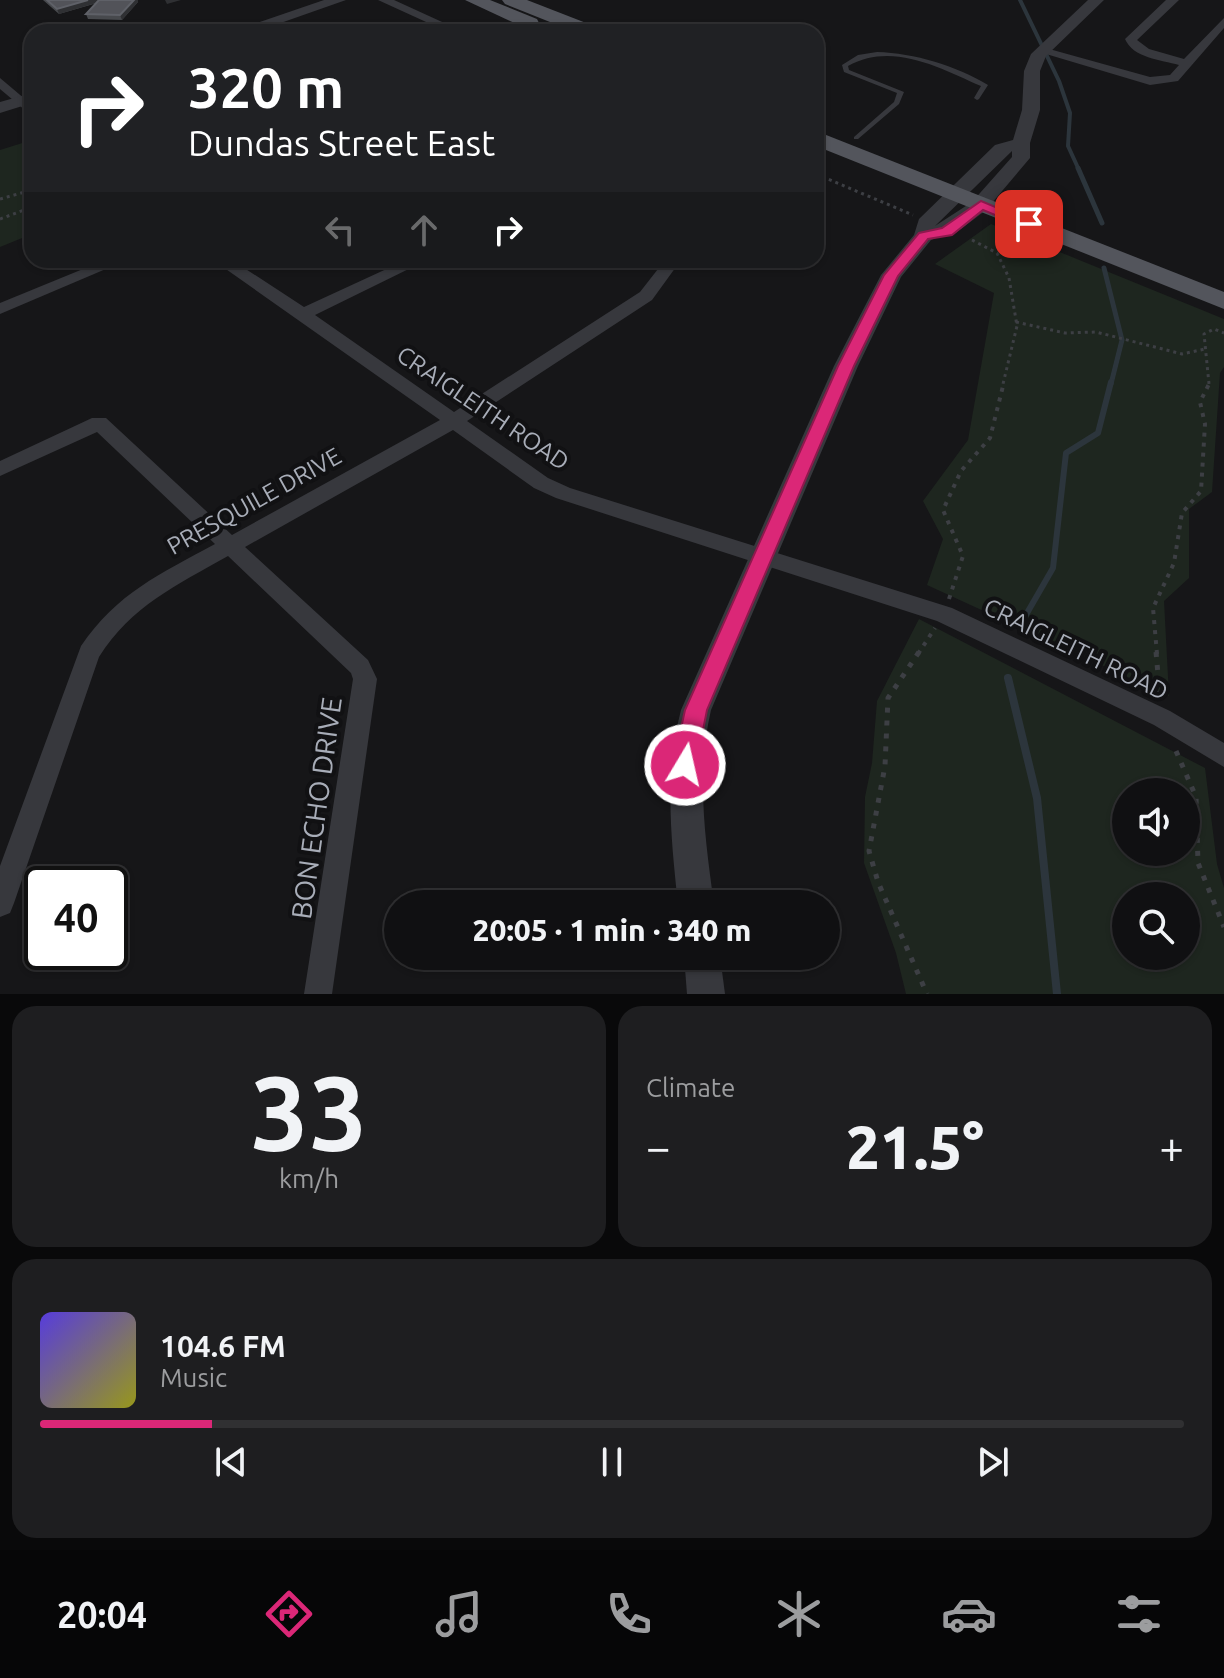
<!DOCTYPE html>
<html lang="en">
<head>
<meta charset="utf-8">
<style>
  body { margin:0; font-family:Ubuntu,sans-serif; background:#1e1e20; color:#f1f3f6; height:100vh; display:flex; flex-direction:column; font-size:30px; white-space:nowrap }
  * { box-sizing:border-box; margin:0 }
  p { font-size:26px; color:#9c9d9f }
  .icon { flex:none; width:44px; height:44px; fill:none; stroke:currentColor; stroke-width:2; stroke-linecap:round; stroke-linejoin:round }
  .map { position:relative; height:994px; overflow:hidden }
  .side { display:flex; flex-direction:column; gap:12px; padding:12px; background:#09090a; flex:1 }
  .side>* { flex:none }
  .guide { position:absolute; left:24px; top:24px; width:800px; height:244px; border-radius:24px; box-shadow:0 2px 6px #0004,0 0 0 2px #303032; background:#202124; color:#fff; overflow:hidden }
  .controls { position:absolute; left:1112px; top:778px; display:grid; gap:16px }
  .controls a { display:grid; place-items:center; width:88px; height:88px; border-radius:50%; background:#101012; box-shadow:0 2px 6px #0004,0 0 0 2px #303032; font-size:40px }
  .speed { position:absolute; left:24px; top:866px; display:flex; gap:16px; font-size:40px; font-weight:700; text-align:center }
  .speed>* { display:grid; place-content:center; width:104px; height:104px; border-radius:50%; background:#101012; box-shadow:0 2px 6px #0004,0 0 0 2px #303032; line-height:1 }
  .speed .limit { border:4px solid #111; border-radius:12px; background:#fff; color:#111 }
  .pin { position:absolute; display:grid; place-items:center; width:68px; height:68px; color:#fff; margin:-34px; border-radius:16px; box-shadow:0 4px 12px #0006 }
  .me { position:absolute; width:88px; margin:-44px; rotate:9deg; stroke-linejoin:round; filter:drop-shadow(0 0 6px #0008) }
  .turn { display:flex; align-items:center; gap:28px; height:168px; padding:0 32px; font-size:36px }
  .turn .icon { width:104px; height:104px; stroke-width:2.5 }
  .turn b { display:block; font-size:56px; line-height:68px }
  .lanes { display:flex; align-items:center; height:76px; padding:0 32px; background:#0003; justify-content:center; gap:40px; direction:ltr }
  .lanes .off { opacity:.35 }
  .big { font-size:60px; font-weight:800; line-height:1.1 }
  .side .card { flex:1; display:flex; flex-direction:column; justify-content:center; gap:12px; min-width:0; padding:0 28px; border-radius:24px; background:#1e1e20 }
  .side .dial { align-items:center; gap:0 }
  .dial b { font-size:104px; line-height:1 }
  .song { display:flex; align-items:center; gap:24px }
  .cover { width:96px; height:96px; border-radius:12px; background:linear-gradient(135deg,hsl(250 70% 55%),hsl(60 70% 35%)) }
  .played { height:8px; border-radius:4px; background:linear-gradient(90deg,#db2777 15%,#303032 15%) }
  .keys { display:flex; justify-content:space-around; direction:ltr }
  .heat { display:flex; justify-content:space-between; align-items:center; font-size:44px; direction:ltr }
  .side .tiles { flex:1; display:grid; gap:12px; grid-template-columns:1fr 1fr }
  .card:last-child { grid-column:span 2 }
  .trip { position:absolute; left:384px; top:890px; width:456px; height:80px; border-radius:40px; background:#101012; box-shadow:0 2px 6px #0004,0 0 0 2px #303032; font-weight:800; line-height:80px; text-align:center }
  .dock { display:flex; height:128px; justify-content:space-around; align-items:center; background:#060607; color:#9c9d9f }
  .dock .icon { width:56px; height:56px }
  .dock .active { color:#db2777 }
  .dock b { font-size:36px; color:#f1f3f6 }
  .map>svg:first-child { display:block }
  .green { fill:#1e261f; fill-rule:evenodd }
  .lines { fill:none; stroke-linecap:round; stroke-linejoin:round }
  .stream-far3 { stroke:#2c353c; stroke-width:4 }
  .stream-far2 { stroke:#2c353c; stroke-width:5 }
  .stream-far1 { stroke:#2c353c; stroke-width:6 }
  .stream { stroke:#2c353c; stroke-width:8 }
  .path-far2 { stroke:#3d3f44; stroke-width:3; stroke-dasharray:3 4; stroke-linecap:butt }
  .path-far1 { stroke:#3d3f44; stroke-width:4; stroke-dasharray:4 6; stroke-linecap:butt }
  .path { stroke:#3d3f44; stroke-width:5; stroke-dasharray:5 8; stroke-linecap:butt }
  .service { fill:#37383d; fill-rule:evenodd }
  .minor { fill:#37383d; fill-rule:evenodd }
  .tertiary { fill:#37383d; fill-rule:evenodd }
  .primary { fill:#53555c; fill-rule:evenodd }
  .wall { fill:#47494d }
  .shaded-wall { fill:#2f3033 }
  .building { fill:#525359; stroke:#5f6168; stroke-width:2 }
  .route { fill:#db2777; stroke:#8e194d; stroke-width:2 }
  .labels { text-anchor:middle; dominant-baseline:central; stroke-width:8; stroke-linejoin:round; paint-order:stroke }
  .street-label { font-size:24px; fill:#a8adb8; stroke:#111113 }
  .near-street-label { font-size:28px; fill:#a8adb8; stroke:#111113 }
</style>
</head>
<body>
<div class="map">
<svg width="1224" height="994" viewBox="0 0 1224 994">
  <rect width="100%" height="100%" fill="#161618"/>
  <g class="green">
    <polygon points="32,140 32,234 0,247 0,150"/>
    <polygon points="991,224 1224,319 1224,367 1220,373 1212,492 1189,509 1189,578 1164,601 1169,696 927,585 943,539 923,501 968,440 994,293 935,264"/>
    <path d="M919,619L1205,768L1217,864L1224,888V994H906L896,953L864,863L865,797L872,763L877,701ZM1186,792V852H1126V792ZM1186,896V956H1126V896Z"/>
  </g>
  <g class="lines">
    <polyline class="stream-far3" points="1020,0 1059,81 1070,113 1068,146 1079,170"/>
    <g class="stream-far2">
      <polyline points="1078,168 1102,223"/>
      <polyline points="1104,268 1122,340 1111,384"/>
    </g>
    <polyline class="stream-far1" points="1023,620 1053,568 1066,453 1098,433 1111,382"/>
    <polyline class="stream" points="1008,678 1037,798 1057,994"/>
    <g class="path-far2">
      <polyline points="816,174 913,215"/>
      <polyline points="0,199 32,190"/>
      <polyline points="0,219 32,207"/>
      <polyline points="972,240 997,253 1009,278 1017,326 1003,384"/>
      <polyline points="1016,322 1065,333 1096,332 1182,354 1205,349"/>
      <polyline points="1209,384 1204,334 1214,329 1224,333"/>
    </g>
    <g class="path-far1">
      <polyline points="949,599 963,556 943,510 961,471 990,438 1004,382"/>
      <polyline points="918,654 935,628"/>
      <polyline points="1157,654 1153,608 1174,563 1182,513 1201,491 1205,424 1200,402 1210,382"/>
    </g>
    <g class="path">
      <polyline points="919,652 888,698 885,766 869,851 878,882 927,994"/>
      <polyline points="1156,652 1160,697"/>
      <polyline points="1176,751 1196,797 1198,863 1224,927"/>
    </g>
    <path class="service" d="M877,52C914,53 957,66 988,85L979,99L977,100L974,98L981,86C940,68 892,41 848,66L849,70L904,92L899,104L858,139H854V137L894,102L897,93L844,72L842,65L858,55Z"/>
    <g class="minor">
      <polygon points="378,0 394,0 464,32 448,32"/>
      <path d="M1166,0H1179L1137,40L1149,49L1184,59L1224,18V28L1178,81L1150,85L1036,51L1042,47L1150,77L1170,75L1179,65C1161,60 1133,58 1125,39Z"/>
      <polygon points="0,78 32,105 32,116 0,89"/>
      <polygon points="105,260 127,260 0,314 0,303"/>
      <path d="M213,260H232L304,307L406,260H427L315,315L454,412L640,292L665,260H681L652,300L467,421L548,478L570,488L952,608L1170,711L1224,743V767L1154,725L937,621L556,498L534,488L453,430L245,547L368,660L377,679L332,994H304L353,679L351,673L228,556C177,585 131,606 99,657L14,903L10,913L0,917V866L81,646C117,593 160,574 215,544L97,432L0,476V461L92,418H106L232,535L440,420Z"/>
    </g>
    <g class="tertiary">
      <polygon points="324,0 346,0 255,32 231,32"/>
      <path d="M1088,0H1104L1046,56L1040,71V110L1030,143V158L986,210L961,229L931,240L901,277L858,366L711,710C696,775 705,838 714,904H678C671,838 664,775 681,710L834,366L881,275L914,235L919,219L995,145L1013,140L1022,110L1024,71L1031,54ZM1012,151V157L972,202L935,226Z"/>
      <polygon points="32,93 32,103 0,113 0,102"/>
      <polygon points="684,956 720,956 725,994 687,994"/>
    </g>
    <g class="primary">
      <polygon points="465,0 490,0 537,19 539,23 537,27 523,27"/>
      <polygon points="502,0 527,0 599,28 601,32 575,32 505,4"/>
      <polygon points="816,131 1224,292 1224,309 816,146"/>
    </g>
  </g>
  <polygon class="wall" points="43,0 138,0 138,2 122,20 88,19 86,14 97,3 59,14"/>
  <g class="shaded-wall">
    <polygon points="88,0 106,0 59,14 57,9"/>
    <polygon points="134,0 138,0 138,2 122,20 120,15"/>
    <polygon points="165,0 181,0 167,4"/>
  </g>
  <g class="building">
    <polygon points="47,0 88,0 57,9"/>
    <polygon points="99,0 134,0 120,15 86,14"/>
  </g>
  <polygon class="route" points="981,201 1036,224 1024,227 983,210 952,235 928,239 898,276 854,366 707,710 696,765 693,772 685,775 677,772 673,765 685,710 838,366 884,275 919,233 942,228"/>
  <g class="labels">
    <g class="street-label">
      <text transform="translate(483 408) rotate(34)">CRAIGLEITH ROAD</text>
      <text transform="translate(254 501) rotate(-29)">PRESQUILE DRIVE</text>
      <text transform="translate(1076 649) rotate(26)">CRAIGLEITH ROAD</text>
    </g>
    <g class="near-street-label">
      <text transform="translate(316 808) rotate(-82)">BON ECHO DRIVE</text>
    </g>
  </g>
</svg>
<div class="controls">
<a><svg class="icon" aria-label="sound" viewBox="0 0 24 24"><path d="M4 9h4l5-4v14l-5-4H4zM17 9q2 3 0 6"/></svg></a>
<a><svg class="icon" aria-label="search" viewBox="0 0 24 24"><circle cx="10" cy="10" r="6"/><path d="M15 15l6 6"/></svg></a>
</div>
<div class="speed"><div class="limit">40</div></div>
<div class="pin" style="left:1029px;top:224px;background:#d93025"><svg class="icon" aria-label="arrive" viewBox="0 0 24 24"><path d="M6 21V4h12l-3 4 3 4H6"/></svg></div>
<svg class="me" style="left:685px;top:765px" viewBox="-20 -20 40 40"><circle r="17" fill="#db2777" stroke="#fff" stroke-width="3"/><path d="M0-11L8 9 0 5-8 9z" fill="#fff"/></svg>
<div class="trip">20:05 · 1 min · 340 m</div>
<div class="guide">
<div class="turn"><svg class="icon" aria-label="right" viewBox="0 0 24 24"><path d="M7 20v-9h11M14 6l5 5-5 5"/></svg><div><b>320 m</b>Dundas Street East</div></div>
<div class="lanes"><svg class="icon off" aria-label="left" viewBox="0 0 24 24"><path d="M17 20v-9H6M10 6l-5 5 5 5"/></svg><svg class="icon off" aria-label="ahead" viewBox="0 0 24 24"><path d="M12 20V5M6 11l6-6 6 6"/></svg><svg class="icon" aria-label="right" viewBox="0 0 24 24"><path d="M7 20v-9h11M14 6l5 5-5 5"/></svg></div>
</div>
</div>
<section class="side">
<div class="tiles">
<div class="card dial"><b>33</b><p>km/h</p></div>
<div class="card"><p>Climate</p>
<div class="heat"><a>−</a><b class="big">21.5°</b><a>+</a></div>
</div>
<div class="card">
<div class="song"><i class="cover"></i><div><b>104.6 FM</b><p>Music</p></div></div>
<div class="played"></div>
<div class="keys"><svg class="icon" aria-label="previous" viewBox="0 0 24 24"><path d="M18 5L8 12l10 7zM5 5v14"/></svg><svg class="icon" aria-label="pause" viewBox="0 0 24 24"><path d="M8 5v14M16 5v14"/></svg><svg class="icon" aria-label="next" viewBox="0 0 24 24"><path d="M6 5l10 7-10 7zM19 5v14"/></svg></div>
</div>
</div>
</section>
<nav class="dock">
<b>20:04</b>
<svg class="icon active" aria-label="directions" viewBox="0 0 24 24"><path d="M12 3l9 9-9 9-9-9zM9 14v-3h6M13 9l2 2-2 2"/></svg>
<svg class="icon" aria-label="music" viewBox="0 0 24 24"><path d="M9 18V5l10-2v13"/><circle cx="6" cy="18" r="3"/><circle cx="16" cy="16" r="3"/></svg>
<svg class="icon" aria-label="phone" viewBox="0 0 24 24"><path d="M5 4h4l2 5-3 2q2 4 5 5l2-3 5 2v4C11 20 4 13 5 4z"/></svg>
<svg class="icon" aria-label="climate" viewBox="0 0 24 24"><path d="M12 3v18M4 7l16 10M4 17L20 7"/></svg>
<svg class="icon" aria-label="car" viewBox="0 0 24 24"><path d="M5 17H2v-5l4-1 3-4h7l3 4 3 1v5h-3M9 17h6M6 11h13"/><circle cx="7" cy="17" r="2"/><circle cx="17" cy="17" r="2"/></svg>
<svg class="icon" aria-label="filters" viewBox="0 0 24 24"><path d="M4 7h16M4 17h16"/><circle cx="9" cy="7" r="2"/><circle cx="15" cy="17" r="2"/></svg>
</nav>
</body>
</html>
